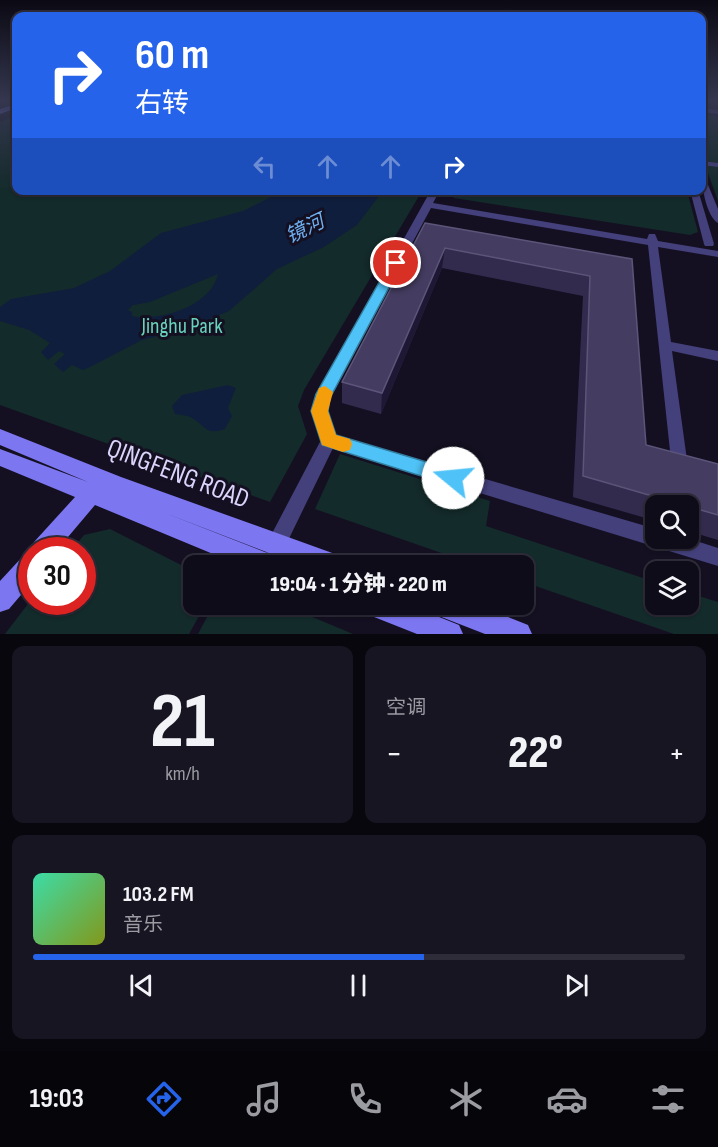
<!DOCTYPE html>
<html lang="zh">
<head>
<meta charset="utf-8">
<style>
  body { margin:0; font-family:"Sofia Sans Condensed","Noto Sans SC",sans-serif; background:#181523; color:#f1f3f6; height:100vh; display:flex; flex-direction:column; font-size:22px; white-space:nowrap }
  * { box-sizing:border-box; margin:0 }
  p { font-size:20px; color:#9b9ba2 }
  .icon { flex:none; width:33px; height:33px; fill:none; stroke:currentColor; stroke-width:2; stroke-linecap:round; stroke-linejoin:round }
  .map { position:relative; height:634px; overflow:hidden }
  .drawer { display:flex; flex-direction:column; gap:12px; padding:12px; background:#08070e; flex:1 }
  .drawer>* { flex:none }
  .top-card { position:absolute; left:12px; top:12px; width:694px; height:183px; border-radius:12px; box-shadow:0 2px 4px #0004,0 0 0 2px #2f2c39; background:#2563eb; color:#fff; overflow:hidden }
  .controls { position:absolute; left:645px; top:495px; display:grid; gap:12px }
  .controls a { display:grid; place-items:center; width:54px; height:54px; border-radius:12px; background:#0f0c1a; box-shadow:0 2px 4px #0004,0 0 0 2px #2f2c39; font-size:30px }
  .speed { position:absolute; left:18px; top:537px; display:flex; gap:12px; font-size:30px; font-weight:700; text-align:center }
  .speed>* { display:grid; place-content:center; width:78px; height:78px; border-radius:50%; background:#0f0c1a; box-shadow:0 2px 4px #0004,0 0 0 2px #2f2c39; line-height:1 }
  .speed .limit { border:9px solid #d22; background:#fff; color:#111 }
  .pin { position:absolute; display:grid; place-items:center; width:51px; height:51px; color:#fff; margin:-26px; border:3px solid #fff; border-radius:50%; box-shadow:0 2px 6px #0007 }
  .me { position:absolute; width:66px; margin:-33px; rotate:287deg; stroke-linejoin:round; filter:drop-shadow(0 0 4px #0008) }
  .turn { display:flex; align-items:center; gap:21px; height:126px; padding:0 24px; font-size:27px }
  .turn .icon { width:78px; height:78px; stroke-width:2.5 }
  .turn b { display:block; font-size:42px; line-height:51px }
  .lanes { display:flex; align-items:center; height:57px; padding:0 24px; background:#0003; justify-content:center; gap:30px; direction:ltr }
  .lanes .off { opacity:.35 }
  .big { font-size:45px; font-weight:800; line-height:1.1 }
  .drawer .widget { flex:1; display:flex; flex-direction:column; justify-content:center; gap:9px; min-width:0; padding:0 21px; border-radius:12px; background:#181523 }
  .drawer .dial { align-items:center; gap:0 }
  .dial b { font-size:78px; line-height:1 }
  .song { display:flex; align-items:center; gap:18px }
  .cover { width:72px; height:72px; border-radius:9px; background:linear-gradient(135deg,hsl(160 70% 55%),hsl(70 70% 35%)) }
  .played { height:6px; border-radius:3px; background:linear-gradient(90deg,#2563eb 60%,#2f2c39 60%) }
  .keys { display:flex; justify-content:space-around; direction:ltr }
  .heat { display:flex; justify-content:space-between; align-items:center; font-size:33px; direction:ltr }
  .drawer .tiles { flex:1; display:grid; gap:12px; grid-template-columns:1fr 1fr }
  .widget:last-child { grid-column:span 2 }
  .trip { position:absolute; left:183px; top:555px; width:351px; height:60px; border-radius:12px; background:#0f0c1a; box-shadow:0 2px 4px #0004,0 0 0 2px #2f2c39; font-weight:800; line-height:60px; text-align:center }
  .dock { display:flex; height:96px; justify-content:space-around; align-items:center; background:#06050a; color:#9b9ba2 }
  .dock .icon { width:42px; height:42px }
  .dock .active { color:#2563eb }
  .dock b { font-size:27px; color:#f1f3f6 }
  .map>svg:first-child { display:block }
  .green { fill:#142b2b }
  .water { fill:#0f1e3c; fill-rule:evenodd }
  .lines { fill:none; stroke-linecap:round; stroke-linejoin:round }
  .street { fill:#44407c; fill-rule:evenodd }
  .secondary { fill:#7d76f1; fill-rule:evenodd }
  .wall { fill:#332b4e }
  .shaded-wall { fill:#1f1835 }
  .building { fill:#453d61; stroke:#5c5579; stroke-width:1.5 }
  .route { fill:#4fc3f7; stroke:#337fa1; stroke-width:1.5 }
  .slow { fill:#f59e0b }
  .labels { text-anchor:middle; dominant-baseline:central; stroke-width:6; stroke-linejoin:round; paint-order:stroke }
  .far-water-label { font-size:20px; font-style:italic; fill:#6eaff0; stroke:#141022 }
  .park-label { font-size:22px; fill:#68d3bc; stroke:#141022 }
  .near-street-label { font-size:27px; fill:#dbd5fb; stroke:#141022 }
</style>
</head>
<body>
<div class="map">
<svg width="718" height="634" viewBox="0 0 718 634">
  <rect width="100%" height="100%" fill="#141022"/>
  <g class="green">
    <polygon points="702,114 718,116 718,201 702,156"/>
    <polygon points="16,115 16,190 422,191 304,390 298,406 307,434 270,502 0,405 0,122"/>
    <polygon points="446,191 687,191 698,232 690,235 454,198"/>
    <polygon points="340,454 490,501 486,526 655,582 656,604 688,604 689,593 718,602 718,634 674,634 524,582 524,566 476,565 315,509"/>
    <polygon points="110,529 193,571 194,604 205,605 189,634 5,634 31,600 82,602 82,550 72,550 84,535"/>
    <polygon points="214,604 284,605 353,634 198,634"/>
  </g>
  <g class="water">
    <path d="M283,191H390L382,192L357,225L324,247L277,269L229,311L185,329L142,340L90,367L83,370L72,365L63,372L54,364L65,354L59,351L48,360L41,352L50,343L29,330L0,321V307L11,299L74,288L110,271L161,233L243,211ZM218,274C211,306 160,322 132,316V312L128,310L133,305L150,302Z"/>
    <path d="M228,385L236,388L228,408L232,416L225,429C204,436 206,425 190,417C186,415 179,415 175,414L172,406L182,395Z"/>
  </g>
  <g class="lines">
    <g class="street">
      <polygon points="702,108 718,110 718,114 702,112"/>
      <polygon points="702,161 718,163 718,167 702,165"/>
      <path d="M702,178L706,180L718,209V223C707,217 702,189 702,178Z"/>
      <polygon points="431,190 440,190 433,203 647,239 649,234 655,234 658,241 718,251 718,257 658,247 671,342 718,351 718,361 672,351 687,460 685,465 679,467 673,465 671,460 648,245 431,208 329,398 327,411 335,435 656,529 656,538 687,538 718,548 718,566 333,448 281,555 274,558 267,555 265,549 267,543 321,440 313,411 315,398"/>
      <polygon points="690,190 698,190 714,244 713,246 705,246 704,244"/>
    </g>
    <g class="secondary">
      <polygon points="16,104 16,108 0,114 0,109"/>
      <polygon points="0,429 121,477 335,554 343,558 347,566 303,566 165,513 280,558 284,566 242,566 95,505 57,550 32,550 32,582 9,609 0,612 0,581 24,555 31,552 34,542 75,497 0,466 0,449 88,482 0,445"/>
      <polygon points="361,604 407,604 459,625 463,634 417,634 364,613"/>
      <polygon points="428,604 475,604 528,625 532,634 485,634 431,613"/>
    </g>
  </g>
  <polygon class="wall" points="425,223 632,259 646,445 718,464 718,540 688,531 688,506 656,506 656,521 573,497 583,296 442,268 381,414 342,403 342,382"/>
  <polygon class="shaded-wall" points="445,248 442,268 381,414 382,393"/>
  <polygon class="building" points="425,223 632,259 646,445 718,464 718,515 583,476 590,276 445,248 382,393 342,382"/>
  <linearGradient id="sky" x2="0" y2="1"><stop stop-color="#0b0913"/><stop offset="0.53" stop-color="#34374f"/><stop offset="1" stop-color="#34374f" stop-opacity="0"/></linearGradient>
  <rect width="718" height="190" fill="url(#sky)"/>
  <polygon class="route" points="396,260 402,263 330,398 328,411 336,435 460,472 463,478 460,484 453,486 322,445 311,411 316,394 390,263"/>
  <polygon class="slow" points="325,386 333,392 328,411 336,435 350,439 352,444 350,450 343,452 322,445 311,411 319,388"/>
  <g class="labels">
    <g class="far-water-label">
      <text transform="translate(305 229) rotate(-26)">镜河</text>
    </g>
    <g class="park-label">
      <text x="182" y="326">Jinghu Park</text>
    </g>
    <g class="near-street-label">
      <text transform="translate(178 474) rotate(21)">QINGFENG ROAD</text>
    </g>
  </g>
</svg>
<div class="controls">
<a><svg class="icon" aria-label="search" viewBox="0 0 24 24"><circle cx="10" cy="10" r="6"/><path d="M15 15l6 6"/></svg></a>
<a><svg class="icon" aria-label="layers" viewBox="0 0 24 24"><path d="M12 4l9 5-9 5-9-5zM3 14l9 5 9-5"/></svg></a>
</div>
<div class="speed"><div class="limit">30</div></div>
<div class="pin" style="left:396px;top:263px;background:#d93025"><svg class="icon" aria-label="arrive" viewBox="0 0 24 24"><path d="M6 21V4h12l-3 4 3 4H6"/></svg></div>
<svg class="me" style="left:453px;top:478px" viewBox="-20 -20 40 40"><circle r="19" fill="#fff"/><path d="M0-13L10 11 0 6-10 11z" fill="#4fc3f7"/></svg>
<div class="trip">19:04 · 1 分钟 · 220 m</div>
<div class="top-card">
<div class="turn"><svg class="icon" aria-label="right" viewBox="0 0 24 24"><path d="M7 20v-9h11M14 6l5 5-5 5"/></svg><div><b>60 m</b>右转</div></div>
<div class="lanes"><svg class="icon off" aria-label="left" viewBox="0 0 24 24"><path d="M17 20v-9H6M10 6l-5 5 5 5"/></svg><svg class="icon off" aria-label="ahead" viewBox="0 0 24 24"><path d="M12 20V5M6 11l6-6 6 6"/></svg><svg class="icon off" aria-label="ahead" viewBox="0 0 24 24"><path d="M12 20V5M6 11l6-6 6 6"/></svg><svg class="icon" aria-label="right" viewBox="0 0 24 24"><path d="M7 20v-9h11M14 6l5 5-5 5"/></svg></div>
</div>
</div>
<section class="drawer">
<div class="tiles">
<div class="widget dial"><b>21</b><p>km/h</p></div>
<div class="widget"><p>空调</p>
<div class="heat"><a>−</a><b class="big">22°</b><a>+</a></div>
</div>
<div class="widget">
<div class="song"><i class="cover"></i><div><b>103.2 FM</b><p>音乐</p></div></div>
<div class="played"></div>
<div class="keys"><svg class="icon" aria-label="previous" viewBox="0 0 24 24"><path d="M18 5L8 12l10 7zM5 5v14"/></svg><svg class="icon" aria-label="pause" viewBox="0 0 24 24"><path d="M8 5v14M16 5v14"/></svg><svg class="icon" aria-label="next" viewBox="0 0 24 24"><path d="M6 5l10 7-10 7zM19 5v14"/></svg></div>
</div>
</div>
</section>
<nav class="dock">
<b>19:03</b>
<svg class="icon active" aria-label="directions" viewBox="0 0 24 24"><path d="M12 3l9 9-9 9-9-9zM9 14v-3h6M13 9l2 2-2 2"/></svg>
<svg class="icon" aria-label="music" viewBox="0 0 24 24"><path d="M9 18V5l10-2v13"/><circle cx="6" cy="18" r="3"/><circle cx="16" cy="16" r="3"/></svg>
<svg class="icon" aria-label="phone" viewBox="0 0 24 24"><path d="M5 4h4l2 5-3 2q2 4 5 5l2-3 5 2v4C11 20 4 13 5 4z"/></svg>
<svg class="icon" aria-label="climate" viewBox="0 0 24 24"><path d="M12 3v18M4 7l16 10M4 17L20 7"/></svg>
<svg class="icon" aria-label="car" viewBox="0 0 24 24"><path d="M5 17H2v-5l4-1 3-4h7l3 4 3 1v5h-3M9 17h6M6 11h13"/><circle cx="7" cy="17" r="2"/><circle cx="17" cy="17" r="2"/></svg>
<svg class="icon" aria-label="filters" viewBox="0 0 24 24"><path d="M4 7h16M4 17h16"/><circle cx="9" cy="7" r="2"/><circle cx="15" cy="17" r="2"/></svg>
</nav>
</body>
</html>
